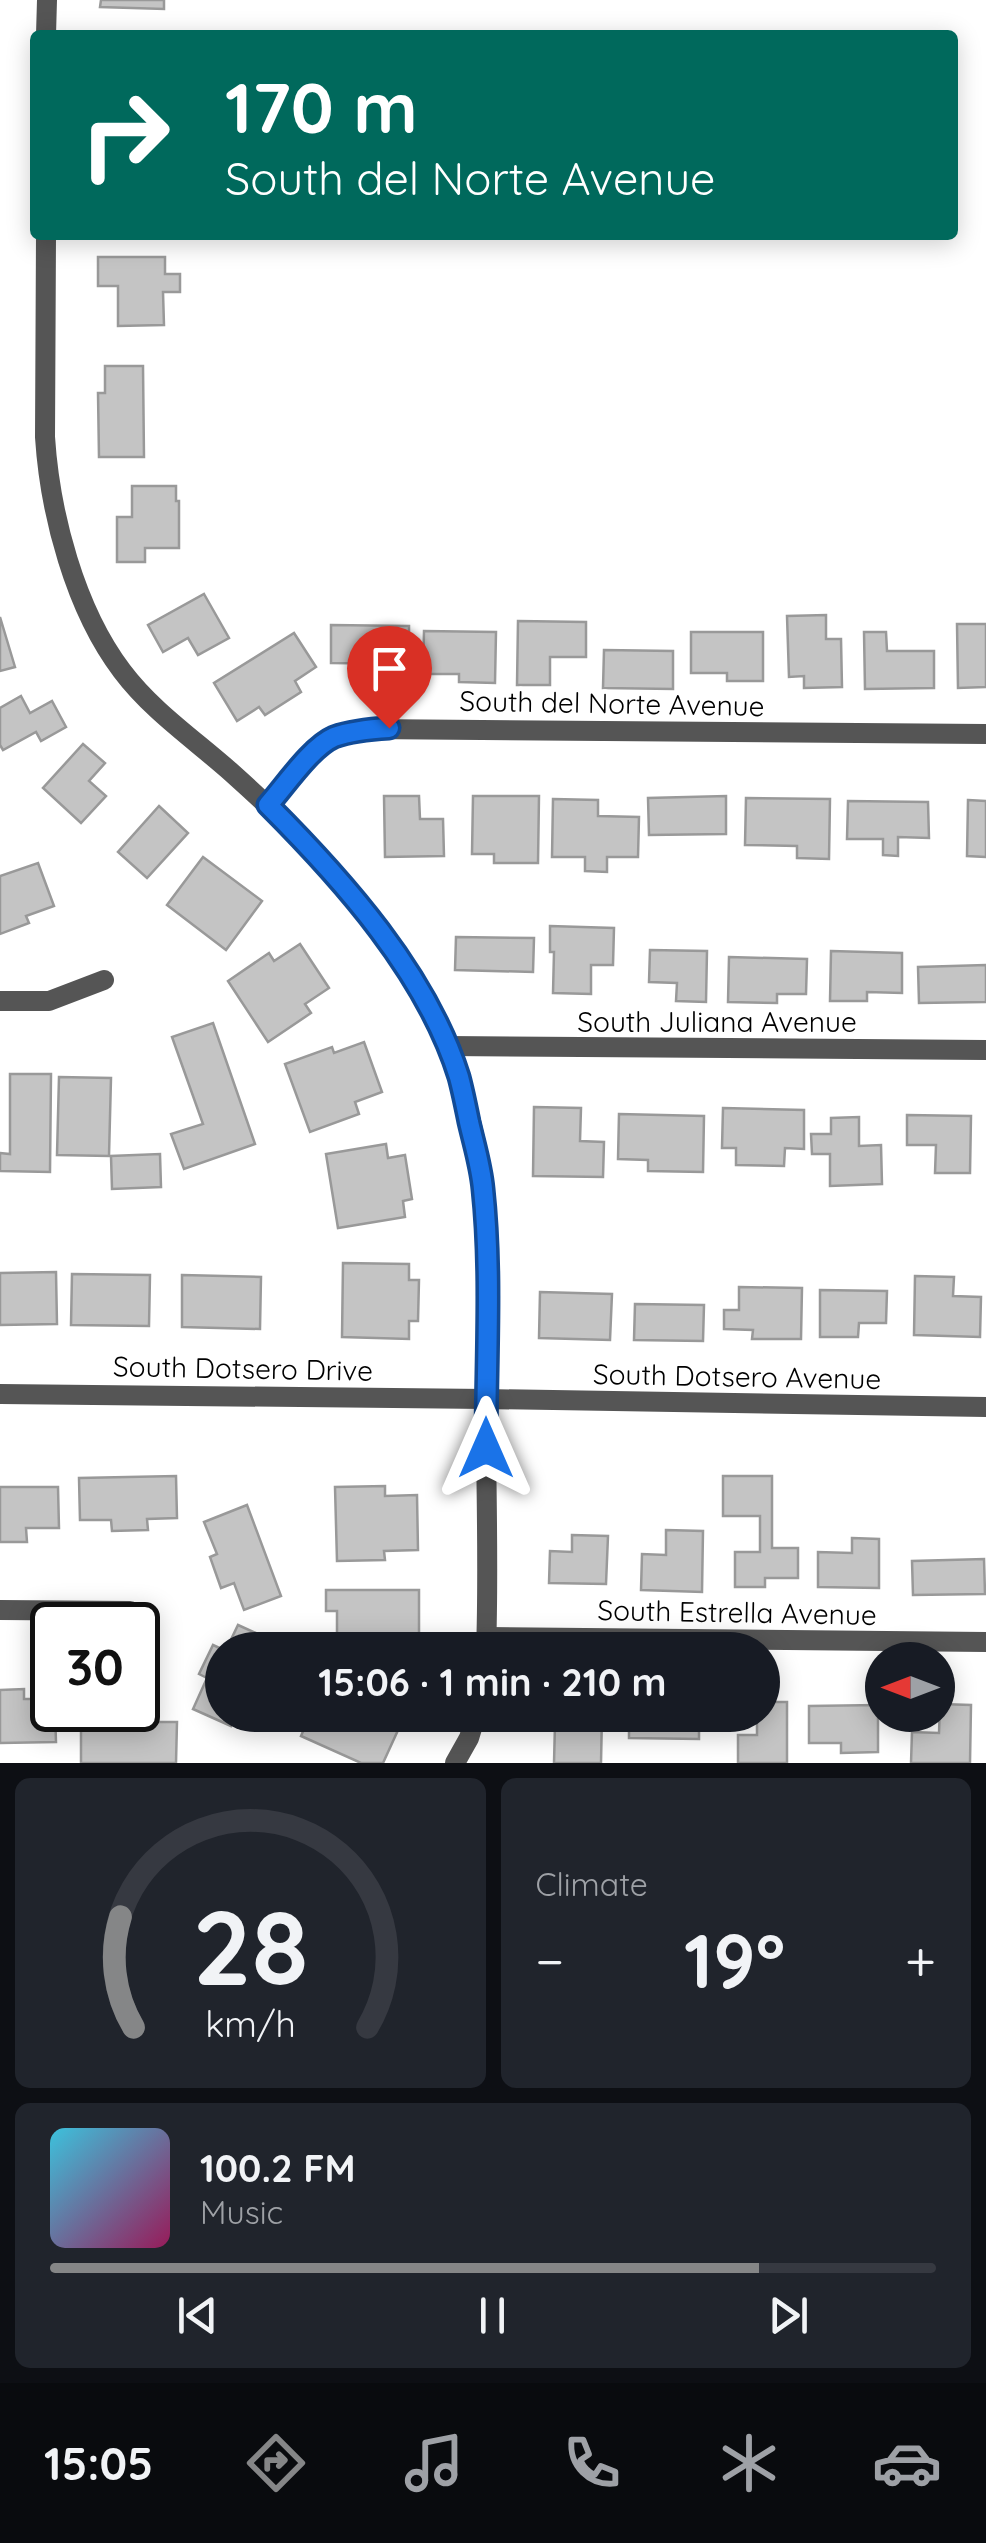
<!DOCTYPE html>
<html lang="en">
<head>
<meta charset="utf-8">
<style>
  body { margin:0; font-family:Quicksand,sans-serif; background:#20242c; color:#f1f3f6; height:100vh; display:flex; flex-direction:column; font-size:38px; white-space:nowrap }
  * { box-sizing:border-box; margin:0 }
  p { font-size:32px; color:#9ea1a6 }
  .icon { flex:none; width:55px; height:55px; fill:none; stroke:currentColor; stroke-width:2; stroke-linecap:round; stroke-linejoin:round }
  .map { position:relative; height:1763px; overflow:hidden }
  .drawer { display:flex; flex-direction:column; gap:15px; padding:15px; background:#0d0f14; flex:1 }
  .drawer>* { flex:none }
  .hud { position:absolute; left:30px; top:30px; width:928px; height:210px; border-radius:10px; box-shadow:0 5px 25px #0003; background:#00695c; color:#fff; overflow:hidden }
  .needle { width:65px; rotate:270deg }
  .controls { position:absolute; left:865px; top:1642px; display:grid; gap:20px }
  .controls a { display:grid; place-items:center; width:90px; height:90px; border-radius:50%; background:#171b24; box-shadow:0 5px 25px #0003; font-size:50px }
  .speed { position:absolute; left:30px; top:1602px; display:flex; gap:20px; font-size:50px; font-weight:700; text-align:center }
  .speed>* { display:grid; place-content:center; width:130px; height:130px; border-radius:50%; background:#171b24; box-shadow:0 5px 25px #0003; line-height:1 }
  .speed .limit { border:5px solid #111; border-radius:15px; background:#fff; color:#111 }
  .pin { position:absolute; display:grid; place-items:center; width:85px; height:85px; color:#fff; margin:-102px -42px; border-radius:50% 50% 50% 0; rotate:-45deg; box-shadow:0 0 10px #0007 }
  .pin .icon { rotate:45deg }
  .me { position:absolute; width:110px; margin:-55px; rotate:0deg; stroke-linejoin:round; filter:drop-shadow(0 0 8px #0008) }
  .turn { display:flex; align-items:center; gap:35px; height:210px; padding:0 30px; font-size:45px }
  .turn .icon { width:130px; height:130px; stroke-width:2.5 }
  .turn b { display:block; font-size:70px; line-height:85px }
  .big { font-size:75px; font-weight:800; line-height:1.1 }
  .drawer .widget { flex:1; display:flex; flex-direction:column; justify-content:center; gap:15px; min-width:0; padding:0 35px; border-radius:15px; background:#20242c }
  .drawer .dial { align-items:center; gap:0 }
  .dial svg { height:260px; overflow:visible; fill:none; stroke:#363941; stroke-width:7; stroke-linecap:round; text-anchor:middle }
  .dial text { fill:#f1f3f6; stroke:none }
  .song { display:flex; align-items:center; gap:30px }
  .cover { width:120px; height:120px; border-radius:15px; background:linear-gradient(135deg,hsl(190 70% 55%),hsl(330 70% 35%)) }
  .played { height:10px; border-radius:5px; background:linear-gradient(90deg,#858687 80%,#363941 80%) }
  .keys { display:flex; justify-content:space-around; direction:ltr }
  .heat { display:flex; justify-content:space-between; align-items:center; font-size:55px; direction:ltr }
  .drawer .tiles { flex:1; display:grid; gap:15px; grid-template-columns:1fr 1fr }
  .widget:last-child { grid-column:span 2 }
  .trip { position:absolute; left:205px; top:1632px; width:575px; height:100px; border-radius:50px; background:#171b24; box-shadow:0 5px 25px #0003; font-weight:800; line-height:100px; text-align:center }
  .tabs { display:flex; height:160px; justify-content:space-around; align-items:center; background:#090b0e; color:#9ea1a6 }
  .tabs .icon { width:70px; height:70px }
  .tabs .selected { color:#858687 }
  .tabs b { font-size:45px; color:#f1f3f6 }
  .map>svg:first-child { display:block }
  .building { fill:#c4c4c4; stroke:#999; stroke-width:2.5 }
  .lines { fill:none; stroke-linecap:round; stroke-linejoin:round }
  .minor { stroke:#555; stroke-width:20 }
  .route-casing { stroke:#114b97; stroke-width:25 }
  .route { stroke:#1a73e8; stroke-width:18 }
  .labels { text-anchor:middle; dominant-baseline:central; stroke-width:9; stroke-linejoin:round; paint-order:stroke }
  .street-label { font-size:28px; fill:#000; stroke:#fff }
</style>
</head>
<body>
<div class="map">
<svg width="986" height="1763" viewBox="0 0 986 1763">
  <rect width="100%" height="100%" fill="#fff"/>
  <g class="building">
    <polygon points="101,0 164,0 164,9 100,7"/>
    <polygon points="98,257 165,257 165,274 180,274 180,292 163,292 164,325 118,326 118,286 98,286"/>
    <polygon points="105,366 143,366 144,457 99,457 98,393 105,393"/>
    <polygon points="132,486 176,486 176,501 179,501 179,548 145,548 145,562 117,562 117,517 132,517"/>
    <polygon points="204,594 229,638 198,655 188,638 163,652 148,625"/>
    <polygon points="826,615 826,639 841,639 842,687 804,688 804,676 789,677 787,616"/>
    <polygon points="0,617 15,667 0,671"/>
    <polygon points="518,621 586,622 586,657 550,657 550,685 517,685"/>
    <polygon points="957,624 986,624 986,687 958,688"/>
    <polygon points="331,625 409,626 409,664 331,663"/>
    <polygon points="424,631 496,632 495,683 459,682 459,674 423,674"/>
    <polygon points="691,632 763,632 763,681 727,681 727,673 691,673"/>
    <polygon points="864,632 886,632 887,651 934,651 934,688 865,689"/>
    <polygon points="294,633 316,667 295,681 301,692 265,715 259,707 237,721 214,683"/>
    <polygon points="604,650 673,651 673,689 603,688"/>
    <polygon points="21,696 30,713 52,701 66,727 41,741 36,732 3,750 0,745 0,708"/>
    <polygon points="83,744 105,763 89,781 106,796 81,823 43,788"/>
    <polygon points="384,796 419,796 420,819 443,819 444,856 385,857"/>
    <polygon points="473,796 539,796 538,863 494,863 494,854 472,854"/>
    <polygon points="726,796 726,834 649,835 648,798"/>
    <polygon points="746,798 830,799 829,859 797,858 797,846 745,845"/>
    <polygon points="553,799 598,800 598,816 639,817 638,857 607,857 607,872 585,871 585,857 552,857"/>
    <polygon points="968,800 986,801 986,857 967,856"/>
    <polygon points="848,801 928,802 929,838 898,837 898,856 883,855 883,839 847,839"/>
    <polygon points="159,806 188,833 147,878 118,852"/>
    <polygon points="203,857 262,901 226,950 167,905"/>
    <polygon points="38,863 54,906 26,916 29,923 0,934 0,876"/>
    <polygon points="550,926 614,928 613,965 591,965 591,994 553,993 554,952 550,952"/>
    <polygon points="456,937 534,938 533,972 455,970"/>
    <polygon points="300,944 329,988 305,1004 311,1013 268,1042 228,981 269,953 274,961"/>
    <polygon points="650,950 707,951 706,1002 676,1001 677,983 649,982"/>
    <polygon points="831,951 902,953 902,993 867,992 867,1001 830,1001"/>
    <polygon points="729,957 807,959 806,994 777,994 777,1003 728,1002"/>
    <polygon points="986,965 986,1002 919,1003 918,967"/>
    <polygon points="213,1023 255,1144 184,1169 171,1134 203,1124 172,1037"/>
    <polygon points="364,1042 382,1092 355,1102 359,1114 310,1132 285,1064 332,1047 334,1053"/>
    <polygon points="10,1074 51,1074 50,1172 0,1171 0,1153 10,1154"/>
    <polygon points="59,1077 111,1078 109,1156 57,1155"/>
    <polygon points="534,1107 581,1108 580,1141 604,1142 603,1177 533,1176"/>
    <polygon points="723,1108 804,1110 804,1149 785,1148 784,1166 736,1165 736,1148 722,1148"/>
    <polygon points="619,1114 704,1116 703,1172 648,1171 648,1160 618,1159"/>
    <polygon points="907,1115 971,1116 970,1173 935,1173 936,1145 907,1145"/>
    <polygon points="859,1117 859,1146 881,1145 882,1184 830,1186 830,1154 812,1154 811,1134 831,1134 831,1118"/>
    <polygon points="386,1144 388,1158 405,1155 412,1199 403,1201 405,1217 338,1228 326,1154"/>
    <polygon points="160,1154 161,1187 112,1189 111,1156"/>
    <polygon points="343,1263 409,1264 409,1280 419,1280 418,1321 409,1321 409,1339 342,1337"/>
    <polygon points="56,1272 57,1324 0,1325 0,1273"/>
    <polygon points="72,1274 150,1275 149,1326 71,1325"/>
    <polygon points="182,1275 261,1277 260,1329 182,1327"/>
    <polygon points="915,1276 954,1277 953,1296 981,1297 980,1337 914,1335"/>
    <polygon points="739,1287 802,1288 801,1339 752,1339 753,1330 724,1329 724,1310 739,1310"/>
    <polygon points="820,1290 887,1291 886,1323 859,1323 858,1337 820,1337"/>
    <polygon points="540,1292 612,1294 610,1340 539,1338"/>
    <polygon points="635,1304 704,1305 703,1341 634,1340"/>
    <polygon points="176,1476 177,1518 147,1519 148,1530 112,1531 111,1520 80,1520 79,1478"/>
    <polygon points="723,1476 772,1476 772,1548 798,1548 798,1578 765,1578 765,1587 735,1587 735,1552 760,1552 760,1516 723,1516"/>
    <polygon points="385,1486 385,1496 417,1495 418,1550 384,1551 385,1560 337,1561 335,1487"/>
    <polygon points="0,1487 58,1487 59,1528 26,1528 27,1542 0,1542"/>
    <polygon points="247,1505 281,1596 244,1610 234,1583 221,1588 210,1557 217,1554 204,1522"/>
    <polygon points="666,1530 703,1531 702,1592 641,1590 642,1554 666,1555"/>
    <polygon points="572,1535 608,1536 606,1584 549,1583 550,1551 572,1552"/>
    <polygon points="852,1538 879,1539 879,1588 818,1587 818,1552 852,1553"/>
    <polygon points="984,1559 985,1594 913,1595 912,1561"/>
    <polygon points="326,1590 419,1590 419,1650 337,1650 337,1611 326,1611"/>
    <polygon points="238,1625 276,1642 272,1650 226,1650"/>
    <polygon points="213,1645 224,1650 222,1715 236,1715 231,1726 193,1709 207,1678 199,1674"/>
    <polygon points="24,1689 24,1699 52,1699 52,1710 55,1710 56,1742 0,1743 0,1690"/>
    <polygon points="762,1702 787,1702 787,1763 738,1763 738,1735 757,1735 757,1715 762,1715"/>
    <polygon points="940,1704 971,1705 970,1763 911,1763 912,1732 939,1733"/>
    <polygon points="878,1705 878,1752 841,1753 841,1743 809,1743 809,1706"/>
    <polygon points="113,1710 147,1711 147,1722 177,1722 176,1763 81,1763 81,1720 113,1721"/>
    <polygon points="310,1715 400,1715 404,1717 383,1763 361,1763 301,1736"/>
    <polygon points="577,1715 602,1715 601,1763 554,1763 555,1724 577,1725"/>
    <polygon points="629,1715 699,1715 699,1739 629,1738"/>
  </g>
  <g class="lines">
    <g class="minor">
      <polyline points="46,35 47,0"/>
      <path d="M46,235L45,437C50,514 75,609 122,671C152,711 195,740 232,773C308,841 382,918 429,1010C456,1062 478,1131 483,1190C491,1265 486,1341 486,1416C486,1494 489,1572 486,1650"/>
      <polyline points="268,805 318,748 333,738 368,729 986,734"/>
      <polyline points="0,1001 49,1001 104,980"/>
      <polyline points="447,1046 986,1050"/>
      <polyline points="0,1394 486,1399 986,1407"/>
      <polyline points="0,1610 130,1611"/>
      <polyline points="487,1637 986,1642"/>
      <polyline points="455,1763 469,1738 476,1715"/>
    </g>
  </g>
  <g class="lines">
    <g class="route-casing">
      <path id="route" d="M389,728C371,729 351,731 334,737C311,747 285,786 268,805C343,880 427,974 459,1077C463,1092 466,1107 469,1122C474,1144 481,1166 483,1189C492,1274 486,1362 486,1448"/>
    </g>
    <use href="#route" class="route"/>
  </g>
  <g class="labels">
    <g class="street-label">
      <text transform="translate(612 703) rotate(1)">South del Norte Avenue</text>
      <text x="717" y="1021">South Juliana Avenue</text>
      <text transform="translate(243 1368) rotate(1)">South Dotsero Drive</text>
      <text transform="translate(737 1376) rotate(1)">South Dotsero Avenue</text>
      <text transform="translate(737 1612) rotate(1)">South Estrella Avenue</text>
    </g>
  </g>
</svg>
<div class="controls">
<a><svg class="needle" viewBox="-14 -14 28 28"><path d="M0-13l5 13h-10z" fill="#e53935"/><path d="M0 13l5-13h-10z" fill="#9ea1a6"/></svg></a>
</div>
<div class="speed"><div class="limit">30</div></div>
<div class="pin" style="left:389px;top:728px;background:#d93025"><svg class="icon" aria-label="arrive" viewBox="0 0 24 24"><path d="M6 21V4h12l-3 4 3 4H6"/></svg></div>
<svg class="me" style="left:486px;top:1448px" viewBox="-20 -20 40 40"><path d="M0-17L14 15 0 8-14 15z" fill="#1a73e8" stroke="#fff" stroke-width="4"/></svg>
<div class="trip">15:06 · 1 min · 210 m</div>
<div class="hud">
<div class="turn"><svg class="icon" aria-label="right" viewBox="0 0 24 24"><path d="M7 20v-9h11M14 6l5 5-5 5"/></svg><div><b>170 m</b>South del Norte Avenue</div></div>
</div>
</div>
<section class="drawer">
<div class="tiles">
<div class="widget dial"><svg viewBox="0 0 100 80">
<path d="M14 69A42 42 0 1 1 86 69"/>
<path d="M14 69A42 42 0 0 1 10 35" stroke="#858687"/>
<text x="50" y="56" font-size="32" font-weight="700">28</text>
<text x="50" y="72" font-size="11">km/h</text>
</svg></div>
<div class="widget"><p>Climate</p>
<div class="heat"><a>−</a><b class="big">19°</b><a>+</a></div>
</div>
<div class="widget">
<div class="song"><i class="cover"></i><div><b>100.2 FM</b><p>Music</p></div></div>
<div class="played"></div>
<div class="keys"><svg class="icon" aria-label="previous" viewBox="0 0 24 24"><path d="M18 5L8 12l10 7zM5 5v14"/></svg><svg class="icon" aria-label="pause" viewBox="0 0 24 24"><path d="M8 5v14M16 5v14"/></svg><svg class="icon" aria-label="next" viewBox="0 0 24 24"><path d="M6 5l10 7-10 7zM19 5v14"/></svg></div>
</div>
</div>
</section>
<nav class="tabs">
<b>15:05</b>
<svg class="icon selected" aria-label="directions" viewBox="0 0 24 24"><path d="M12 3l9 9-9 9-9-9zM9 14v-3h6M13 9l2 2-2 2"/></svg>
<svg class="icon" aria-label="music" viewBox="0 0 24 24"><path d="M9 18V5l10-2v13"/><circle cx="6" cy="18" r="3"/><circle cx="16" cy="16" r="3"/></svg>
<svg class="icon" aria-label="phone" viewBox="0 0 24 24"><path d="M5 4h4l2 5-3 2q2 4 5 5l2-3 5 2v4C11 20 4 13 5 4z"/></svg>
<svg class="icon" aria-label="climate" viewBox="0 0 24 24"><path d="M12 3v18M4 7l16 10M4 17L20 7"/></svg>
<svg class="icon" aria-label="car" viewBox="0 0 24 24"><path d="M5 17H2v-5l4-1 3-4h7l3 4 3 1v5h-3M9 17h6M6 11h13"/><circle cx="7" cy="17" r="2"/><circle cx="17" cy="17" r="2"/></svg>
</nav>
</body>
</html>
